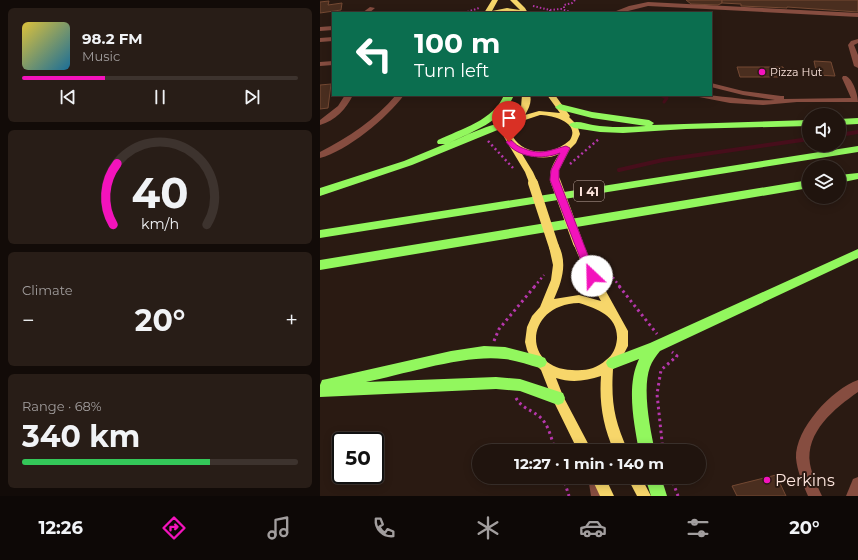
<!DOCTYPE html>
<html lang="en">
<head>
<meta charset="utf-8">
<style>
  body { margin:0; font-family:Montserrat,sans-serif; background:#281d17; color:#f1f3f6; height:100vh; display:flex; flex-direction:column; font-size:15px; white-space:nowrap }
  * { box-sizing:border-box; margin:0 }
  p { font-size:13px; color:#a29e9e }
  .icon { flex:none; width:22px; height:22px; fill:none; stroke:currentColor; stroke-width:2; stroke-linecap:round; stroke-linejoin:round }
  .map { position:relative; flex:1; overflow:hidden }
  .panel { display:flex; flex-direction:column; gap:8px; padding:8px; background:#120b08; width:320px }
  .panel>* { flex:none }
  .top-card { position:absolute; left:12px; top:12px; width:380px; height:84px; border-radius:0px; box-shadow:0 2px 10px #0003,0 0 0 1px #3d332e; background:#0b6e4f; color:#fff; overflow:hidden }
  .fabs { position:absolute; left:482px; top:108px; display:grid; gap:8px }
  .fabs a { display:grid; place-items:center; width:44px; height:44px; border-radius:50%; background:#20140e; box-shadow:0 2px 10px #0003,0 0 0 1px #3d332e; font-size:20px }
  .speed { position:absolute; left:12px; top:432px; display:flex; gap:8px; font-size:20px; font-weight:700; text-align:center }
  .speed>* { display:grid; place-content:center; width:52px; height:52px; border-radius:50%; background:#20140e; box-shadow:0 2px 10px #0003,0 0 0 1px #3d332e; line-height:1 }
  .speed .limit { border:2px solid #111; border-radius:6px; background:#fff; color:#111 }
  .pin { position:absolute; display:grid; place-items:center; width:34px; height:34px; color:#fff; margin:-41px -17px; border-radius:50% 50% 50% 0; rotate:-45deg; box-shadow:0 0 4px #0007 }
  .pin .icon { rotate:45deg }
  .me { position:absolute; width:44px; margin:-22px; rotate:336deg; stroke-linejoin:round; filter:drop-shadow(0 0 3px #0008) }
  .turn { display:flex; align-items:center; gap:14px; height:84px; padding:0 16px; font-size:18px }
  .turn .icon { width:52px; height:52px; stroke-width:2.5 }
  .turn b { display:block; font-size:28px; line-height:34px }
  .big { font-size:30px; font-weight:700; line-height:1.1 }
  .panel .widget { flex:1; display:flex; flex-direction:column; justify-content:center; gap:6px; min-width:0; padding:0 14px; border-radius:6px; background:#281d17 }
  .panel .dial { align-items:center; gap:0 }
  .dial svg { height:104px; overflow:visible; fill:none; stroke:#3d332e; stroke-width:7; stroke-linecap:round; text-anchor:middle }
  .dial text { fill:#f1f3f6; stroke:none }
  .song { display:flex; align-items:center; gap:12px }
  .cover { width:48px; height:48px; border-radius:6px; background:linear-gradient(135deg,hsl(50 70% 55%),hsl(200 70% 35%)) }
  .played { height:4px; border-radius:2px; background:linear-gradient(90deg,#f313bc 30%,#3d332e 30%) }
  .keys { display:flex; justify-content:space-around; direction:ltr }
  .heat { display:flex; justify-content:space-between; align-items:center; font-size:22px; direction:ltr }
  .charge { height:6px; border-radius:3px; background:linear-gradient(90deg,#34c759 68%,#3d332e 0) }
  .trip { position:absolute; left:152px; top:444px; width:234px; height:40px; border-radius:20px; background:#20140e; box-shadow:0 2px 10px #0003,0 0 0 1px #3d332e; font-weight:700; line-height:40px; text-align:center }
  .dock { display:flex; height:64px; justify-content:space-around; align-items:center; background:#0d0806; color:#a29e9e }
  .dock .icon { width:28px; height:28px }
  .dock .selected { color:#f313bc }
  .dock b { font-size:18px; color:#f1f3f6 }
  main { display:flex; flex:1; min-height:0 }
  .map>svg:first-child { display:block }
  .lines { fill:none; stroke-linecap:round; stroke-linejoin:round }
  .stream-far1 { stroke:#470e1b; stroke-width:3 }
  .stream { stroke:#470e1b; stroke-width:4 }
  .building { fill:#4a2e1f; stroke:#744933 }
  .path-far2 { stroke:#b637ac; stroke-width:2; stroke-dasharray:1.5 2; stroke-linecap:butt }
  .path-far1 { stroke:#b637ac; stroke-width:2.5; stroke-dasharray:2 3; stroke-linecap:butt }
  .path { stroke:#b637ac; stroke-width:3; stroke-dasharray:2.5 3.5; stroke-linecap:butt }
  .minor { fill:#864d40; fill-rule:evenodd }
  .major { fill:#f7d66a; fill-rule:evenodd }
  .highway { fill:#92f75e; fill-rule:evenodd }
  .major-bridge { stroke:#f7d66a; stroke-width:10 }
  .route { fill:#f313bc; stroke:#9e0c7a }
  .poi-dot { fill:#f313bc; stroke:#2a1a12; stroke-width:1.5 }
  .labels { text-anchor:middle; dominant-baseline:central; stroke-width:4; stroke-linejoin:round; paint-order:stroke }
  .far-poi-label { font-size:11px; fill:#fde5dd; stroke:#2a1a12; text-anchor:start }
  .shield { fill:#2a1a12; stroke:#bea8a0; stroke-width:1 }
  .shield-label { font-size:12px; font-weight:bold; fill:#fde5dd }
  .near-poi-label { font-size:16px; fill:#fde5dd; stroke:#2a1a12; text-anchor:start }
</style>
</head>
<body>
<main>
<section class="panel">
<div class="widget">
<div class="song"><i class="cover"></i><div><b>98.2 FM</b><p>Music</p></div></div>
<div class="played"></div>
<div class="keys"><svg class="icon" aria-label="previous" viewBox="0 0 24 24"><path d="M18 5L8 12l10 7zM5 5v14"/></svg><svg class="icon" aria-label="pause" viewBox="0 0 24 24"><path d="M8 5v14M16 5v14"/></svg><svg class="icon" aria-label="next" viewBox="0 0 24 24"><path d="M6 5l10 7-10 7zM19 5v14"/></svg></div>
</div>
<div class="widget dial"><svg viewBox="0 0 100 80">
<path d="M14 69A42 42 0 1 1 86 69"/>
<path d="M14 69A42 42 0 0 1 17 22" stroke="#f313bc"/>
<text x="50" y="56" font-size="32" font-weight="700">40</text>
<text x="50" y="72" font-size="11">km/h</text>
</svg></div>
<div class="widget"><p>Climate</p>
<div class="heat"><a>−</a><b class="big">20°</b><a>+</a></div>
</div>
<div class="widget"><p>Range · 68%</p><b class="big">340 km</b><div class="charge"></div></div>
</section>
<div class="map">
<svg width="538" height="496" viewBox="0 0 538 496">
  <rect width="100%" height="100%" fill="#2a1a12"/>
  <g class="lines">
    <polyline class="stream-far1" points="340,95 347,98 344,102"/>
    <g class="stream">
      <polyline points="519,135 538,132"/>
      <polyline points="299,170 343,160 489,139"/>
    </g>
  </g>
  <g class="building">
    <polygon points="366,0 402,0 402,3 398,5 371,4"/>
    <polygon points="402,0 538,0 538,12 467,7 467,8 421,6 421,4 402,3"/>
    <polygon points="9,1 8,5 22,3 21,10 0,13 0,2"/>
    <polygon points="494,61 511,62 515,76 497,75"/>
    <polygon points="417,67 463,67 467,77 420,77"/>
    <polygon points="11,84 8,108 0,109 0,85"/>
    <polygon points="456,475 466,496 417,496 412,486"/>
  </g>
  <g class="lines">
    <g class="path-far2">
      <polyline points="213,6 230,10 230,13"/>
      <polyline points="244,8 244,5 252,3 255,0"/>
      <polyline points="230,10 241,9 254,13"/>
      <polyline points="144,13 159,8"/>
    </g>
    <g class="path-far1">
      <polyline points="168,141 193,168"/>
      <polyline points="250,164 280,138"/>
      <polyline points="278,257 300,287"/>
      <polyline points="214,287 224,275"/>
    </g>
    <g class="path">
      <polyline points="299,286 337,334"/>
      <polyline points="174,341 179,329 215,286"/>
      <path d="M196,398C202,409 213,410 221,418C229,426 232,440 235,451"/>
      <polyline points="343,451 337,394 341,370 357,356 352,352"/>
      <polyline points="243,477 249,496"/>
      <polyline points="351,477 358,496"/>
    </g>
    <g class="minor">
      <polygon points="328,2 538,13 538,17 328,6 300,13 291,13 309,6"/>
      <polygon points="50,7 55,8 49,13 42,13"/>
      <polygon points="13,26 13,30 0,31 0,27"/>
      <polygon points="13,37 13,41 0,42 0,38"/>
      <polygon points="538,39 538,43 534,45 538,55 538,68 534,66 528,45 531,41"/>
      <polygon points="13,61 13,65 0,66 0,62"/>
      <path d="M523,76H526C533,79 538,95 538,102H477L443,105L410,103L379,97L378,95C404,95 429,102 455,100L423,95L391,87V83L423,91L461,96H464V99L531,98L522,78Z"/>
      <path d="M25,95H33C27,108 15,121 0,125V120L18,106Z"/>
      <path d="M76,95H84C67,118 27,151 0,158V152C29,137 55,120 76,95Z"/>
      <path d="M538,380V392C515,408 485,432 490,464C492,475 497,485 502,496H488C483,484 477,471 476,458C475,429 512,389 538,380Z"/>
      <polygon points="268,477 282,477 285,496 271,496"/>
      <polygon points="538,477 538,496 526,496 533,479"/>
    </g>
    <g class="major">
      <polygon points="172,0 178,0 172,11 187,8 200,10 190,0 197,0 205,8 208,13 164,13"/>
      <path d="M202,95H210C212,102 209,108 205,115L219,111L240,113L227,95H235L250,116L249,117L257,125L260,134L256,143L250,149L239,170L238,182H232C227,172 234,163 239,154C227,160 214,157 202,154L213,172L218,183L213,186L210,185L205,172L184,137L186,128L195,119L201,107ZM220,115C231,115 261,122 250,140C247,143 243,145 240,147C223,155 203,153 193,137L194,128L202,121Z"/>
      <path d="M258,239L262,240L263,243L277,275L308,331V346L299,363L293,369C291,402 294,420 308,451H294C283,426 279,403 281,376C266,381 251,383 236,378L243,396L272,451H258L232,398L221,370L213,362L207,350L205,342L207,327L212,316L220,307L231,280L233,265L229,247L230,244H238C248,263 242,281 234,299L259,295L281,301L267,276L253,243L254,240ZM259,303C278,309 298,316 297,339C296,348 293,355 286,360C276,369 266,371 252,370C201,368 205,304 259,303Z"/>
      <polygon points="271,477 285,477 294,496 280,496"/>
      <polygon points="307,477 321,477 331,496 317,496"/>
    </g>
    <g class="highway">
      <path d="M184,95H194C183,122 151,132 127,144C142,137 181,118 196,122L198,124L196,126L180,129L92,165L0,196V188L84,161L125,144H118L117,142L118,140C141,129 174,120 184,95Z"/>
      <path d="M240,104L272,112L329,120L334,123L332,125L489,120V126L366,129L303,133L280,132L254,128L249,125C254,119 266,124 273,125C291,128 308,127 326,126L272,118L237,109L235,107Z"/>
      <polygon points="538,118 538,124 519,125 519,119"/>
      <polygon points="538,146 538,152 0,238 0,230"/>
      <polygon points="538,173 538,179 519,183 519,175"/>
      <polygon points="489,180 489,188 0,270 0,260"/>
      <path d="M538,249V258L340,351C336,356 332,361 330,367C322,388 330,429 335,451H319C314,423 306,386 319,359L293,369L288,367L286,363L288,359L330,343Z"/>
      <path d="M164,346L185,347L220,356L225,358L227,362L225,366L220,368C208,365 196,360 184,359C146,354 85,374 46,382L176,377L200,379L243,393L245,398L243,403L238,405L200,391L176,389L0,397V385L2,380L7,379L131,351Z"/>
      <polygon points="325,477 341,477 347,496 331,496"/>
    </g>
    <g class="major-bridge">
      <polyline points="235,180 258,243"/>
      <polyline points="213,183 234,247"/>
    </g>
  </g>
  <path class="route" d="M189,139C194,141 195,145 200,147C220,156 227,151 246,146L250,148L239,170V180L276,276L275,279L272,280L267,276L230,180L231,170L240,153C222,160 198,158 186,142Z"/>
  <g class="poi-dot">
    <circle cx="442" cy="72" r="4"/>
    <circle cx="447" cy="480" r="4"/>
  </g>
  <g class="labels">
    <g class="far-poi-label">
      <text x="450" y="72">Pizza Hut</text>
    </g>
    <rect class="shield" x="254" y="181" width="30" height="20" rx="3"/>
    <g class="shield-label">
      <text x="269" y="191">I 41</text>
    </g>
    <g class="near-poi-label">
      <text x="455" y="480">Perkins</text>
    </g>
  </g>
</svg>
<div class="fabs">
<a><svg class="icon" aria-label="sound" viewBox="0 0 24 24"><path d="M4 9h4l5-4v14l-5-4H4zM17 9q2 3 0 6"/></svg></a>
<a><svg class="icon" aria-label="layers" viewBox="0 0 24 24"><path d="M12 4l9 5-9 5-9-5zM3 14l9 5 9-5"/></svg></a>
</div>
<div class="speed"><div class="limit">50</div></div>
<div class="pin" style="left:189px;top:142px;background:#d93025"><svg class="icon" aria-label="arrive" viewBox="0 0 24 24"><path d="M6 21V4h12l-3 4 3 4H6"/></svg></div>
<svg class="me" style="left:272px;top:276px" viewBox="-20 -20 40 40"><circle r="19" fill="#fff"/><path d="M0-13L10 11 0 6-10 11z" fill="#f313bc"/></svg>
<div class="trip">12:27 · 1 min · 140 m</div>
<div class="top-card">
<div class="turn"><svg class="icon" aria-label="left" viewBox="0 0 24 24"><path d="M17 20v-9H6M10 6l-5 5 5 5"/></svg><div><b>100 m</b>Turn left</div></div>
</div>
</div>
</main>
<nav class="dock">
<b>12:26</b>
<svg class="icon selected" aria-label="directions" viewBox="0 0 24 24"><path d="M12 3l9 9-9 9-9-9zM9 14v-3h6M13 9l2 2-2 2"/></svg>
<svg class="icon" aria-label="music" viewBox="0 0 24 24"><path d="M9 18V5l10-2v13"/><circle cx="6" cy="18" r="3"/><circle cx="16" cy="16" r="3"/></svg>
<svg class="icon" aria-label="phone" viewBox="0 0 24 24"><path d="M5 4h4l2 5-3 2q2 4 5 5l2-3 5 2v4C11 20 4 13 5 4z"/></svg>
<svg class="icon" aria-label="climate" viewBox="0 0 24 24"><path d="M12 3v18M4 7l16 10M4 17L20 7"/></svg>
<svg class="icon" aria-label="car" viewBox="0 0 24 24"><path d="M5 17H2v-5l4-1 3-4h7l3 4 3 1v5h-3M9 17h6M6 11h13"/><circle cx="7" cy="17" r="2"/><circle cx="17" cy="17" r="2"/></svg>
<svg class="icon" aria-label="filters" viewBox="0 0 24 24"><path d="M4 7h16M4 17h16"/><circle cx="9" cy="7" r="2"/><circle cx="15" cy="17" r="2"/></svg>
<b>20°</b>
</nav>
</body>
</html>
